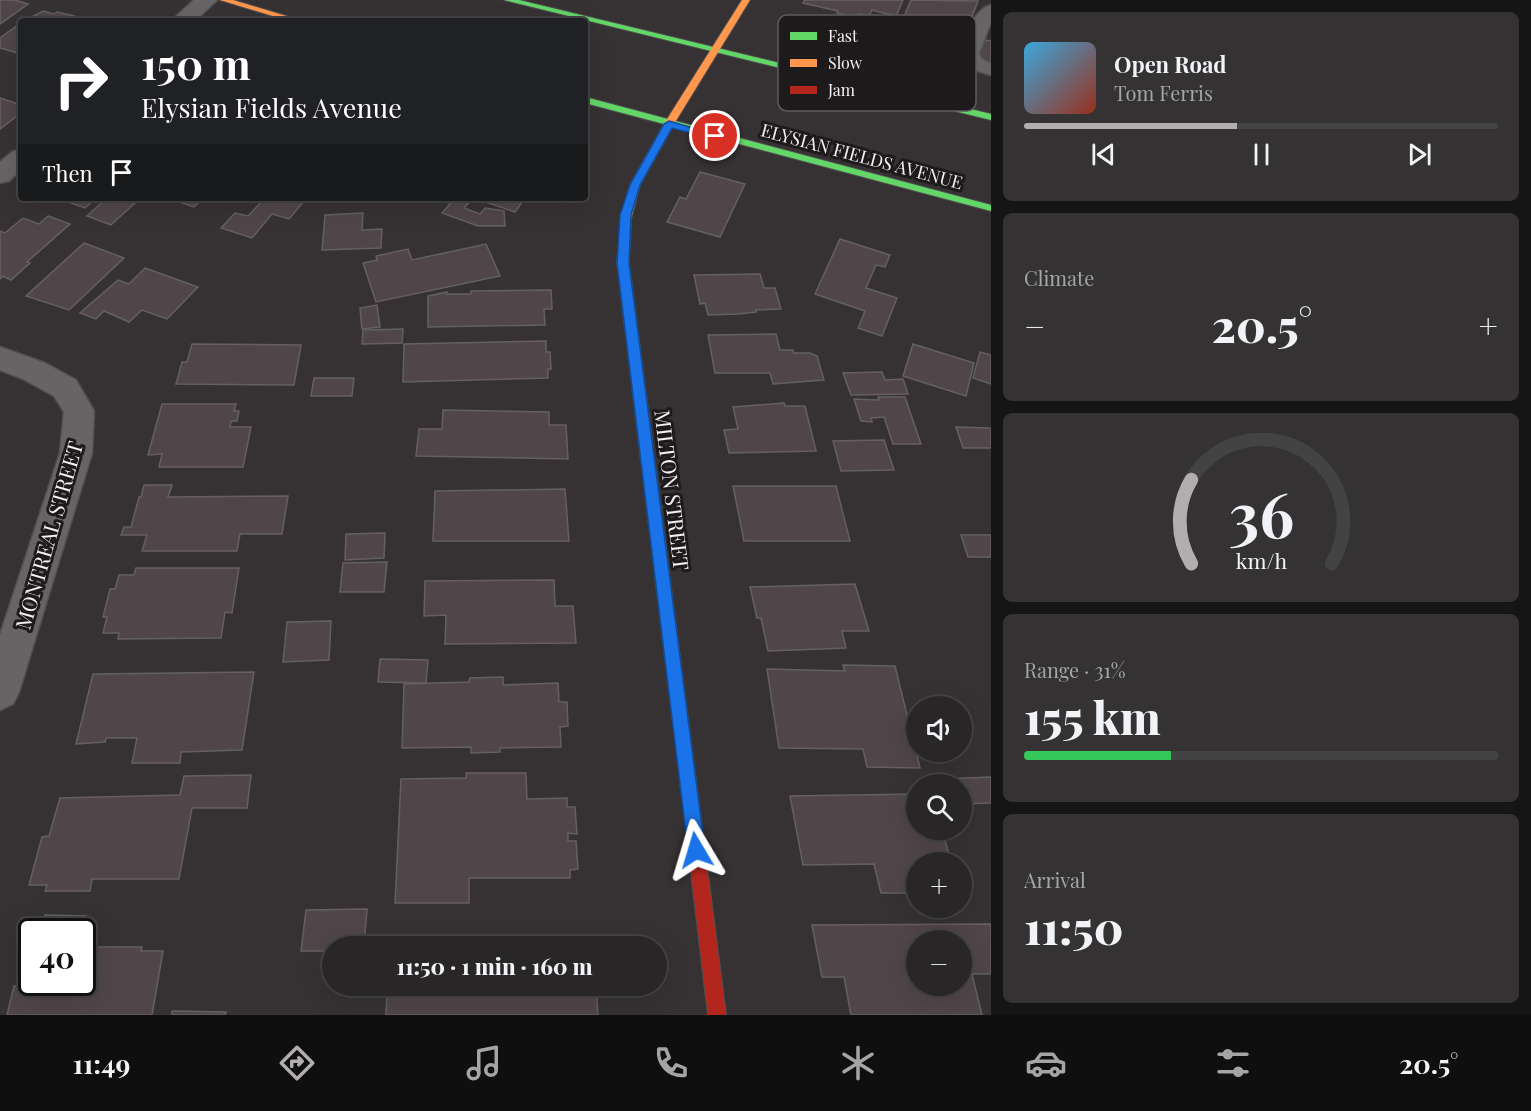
<!DOCTYPE html>
<html lang="en">
<head>
<meta charset="utf-8">
<style>
  body { margin:0; font-family:"Playfair Display",serif; background:#343233; color:#f1f3f6; height:100vh; display:flex; flex-direction:column; font-size:22px; white-space:nowrap }
  * { box-sizing:border-box; margin:0 }
  p { font-size:20px; color:#a5a5a7 }
  .icon { flex:none; width:33px; height:33px; fill:none; stroke:currentColor; stroke-width:2; stroke-linecap:round; stroke-linejoin:round }
  .map { position:relative; flex:1; overflow:hidden }
  .drawer { display:flex; flex-direction:column; gap:12px; padding:12px; background:#161515; width:540px }
  .drawer>* { flex:none }
  .banner { position:absolute; left:18px; top:18px; width:570px; height:183px; border-radius:6px; box-shadow:0 6px 24px #0002,0 0 0 2px #444344; background:#202124; color:#fff; overflow:hidden }
  .buttons { position:absolute; left:906px; top:696px; display:grid; gap:12px }
  .buttons a { display:grid; place-items:center; width:66px; height:66px; border-radius:50%; background:#282627; box-shadow:0 6px 24px #0002,0 0 0 2px #444344; font-size:30px }
  .speed { position:absolute; left:18px; top:918px; display:flex; gap:12px; font-size:30px; font-weight:700; text-align:center }
  .speed>* { display:grid; place-content:center; width:78px; height:78px; border-radius:50%; background:#282627; box-shadow:0 6px 24px #0002,0 0 0 2px #444344; line-height:1 }
  .speed .limit { border:3px solid #111; border-radius:9px; background:#fff; color:#111 }
  .pin { position:absolute; display:grid; place-items:center; width:51px; height:51px; color:#fff; margin:-26px; border:3px solid #fff; border-radius:50%; box-shadow:0 2px 6px #0007 }
  .me { position:absolute; width:66px; margin:-33px; rotate:353deg; stroke-linejoin:round; filter:drop-shadow(0 0 4px #0008) }
  .turn { display:flex; align-items:center; gap:21px; height:126px; padding:0 24px; font-size:27px }
  .turn .icon { width:78px; height:78px; stroke-width:2.5 }
  .turn b { display:block; font-size:42px; line-height:51px }
  .then { display:flex; align-items:center; height:57px; padding:0 24px; background:#0003; gap:12px; font-size:22px }
  .big { font-size:45px; font-weight:800; line-height:1.1 }
  .drawer .tile { flex:1; display:flex; flex-direction:column; justify-content:center; gap:9px; min-width:0; padding:0 21px; border-radius:9px; background:#343233 }
  .drawer .dial { align-items:center; gap:0 }
  .dial svg { height:156px; overflow:visible; fill:none; stroke:#444344; stroke-width:7; stroke-linecap:round; text-anchor:middle }
  .dial text { fill:#f1f3f6; stroke:none }
  .song { display:flex; align-items:center; gap:18px }
  .cover { width:72px; height:72px; border-radius:9px; background:linear-gradient(135deg,hsl(200 70% 55%),hsl(10 70% 35%)) }
  .played { height:6px; border-radius:3px; background:linear-gradient(90deg,#b2aeb0 45%,#444344 45%) }
  .keys { display:flex; justify-content:space-around; direction:ltr }
  .heat { display:flex; justify-content:space-between; align-items:center; font-size:33px; direction:ltr }
  .charge { height:9px; border-radius:4px; background:linear-gradient(90deg,#34c759 31%,#444344 0) }
  .trip { position:absolute; left:322px; top:936px; width:345px; height:60px; border-radius:30px; background:#282627; box-shadow:0 6px 24px #0002,0 0 0 2px #444344; font-weight:800; line-height:60px; text-align:center }
  .tab-bar { display:flex; height:96px; justify-content:space-around; align-items:center; background:#100f10; color:#a5a5a7 }
  .tab-bar .icon { width:42px; height:42px }
  .tab-bar .current { color:#b2aeb0 }
  .tab-bar b { font-size:27px; color:#f1f3f6 }
  main { display:flex; flex:1; min-height:0 }
  .map>svg:first-child { display:block }
  .building { fill:#504649; stroke:#646062; stroke-width:1.5; fill-rule:evenodd }
  .lines { fill:none; stroke-linecap:round; stroke-linejoin:round }
  .lane-casing { stroke:#514e50; stroke-width:3 }
  .street-casing { stroke:#514e50; stroke-width:3 }
  .fast-casing { stroke:#514e50; stroke-width:2 }
  .slow-casing { stroke:#514e50; stroke-width:2 }
  .jam-casing { stroke:#514e50; stroke-width:2 }
  .lane { fill:#676465; fill-rule:evenodd }
  .street { fill:#676465; fill-rule:evenodd }
  .fast { fill:#63d668; fill-rule:evenodd }
  .slow { fill:#ff974d; fill-rule:evenodd }
  .jam { fill:#b3261e; fill-rule:evenodd }
  .route { fill:#1a73e8; stroke:#114b97; stroke-width:1.5 }
  .labels { text-anchor:middle; dominant-baseline:central; stroke-width:6; stroke-linejoin:round; paint-order:stroke }
  .far-street-label { font-size:18px; fill:#f4f0f3; stroke:#1d1a1c }
  .street-label { font-size:21px; fill:#f4f0f3; stroke:#1d1a1c }
  .key { fill:#1d1a1c; stroke:#5e5a5c; stroke-width:1.5 }
  .key-label { font-size:16px; fill:#f4f0f3 }
</style>
</head>
<body>
<main>
<div class="map">
<svg width="991" height="1015" viewBox="0 0 991 1015">
  <rect width="100%" height="100%" fill="#363234"/>
  <g class="building">
    <polygon points="0,0 15,0 28,4 0,24"/>
    <polygon points="805,0 903,0 896,16 872,10 869,16 858,14 856,18 837,13 838,11 803,3"/>
    <polygon points="911,0 978,1 966,32 963,32 956,53 958,54 957,57 907,48 908,46 895,43 897,39 900,40 909,20 903,19"/>
    <polygon points="43,11 54,14 57,12 74,16 68,21 24,21"/>
    <polygon points="21,23 21,54 0,48 0,38"/>
    <polygon points="985,40 991,41 991,63 977,59"/>
    <polygon points="0,98 21,105 21,113 0,129"/>
    <polygon points="700,172 745,184 720,237 667,222 680,197 686,199"/>
    <polygon points="57,198 96,198 85,208"/>
    <polygon points="107,198 123,198 136,202 111,225 87,216"/>
    <polygon points="168,198 203,198 194,207"/>
    <polygon points="265,198 305,200 289,219 272,214 252,238 221,228 235,213 248,216"/>
    <polygon points="455,198 473,198 464,208 480,214 485,208 504,211 505,226 478,226 442,213"/>
    <polygon points="474,198 525,198 515,212"/>
    <polygon points="363,213 362,230 382,229 381,248 322,250 325,215"/>
    <polygon points="48,216 70,224 27,262 30,263 11,280 3,276 0,279 0,231 5,233 23,218 39,224"/>
    <polygon points="840,239 890,255 885,267 876,265 866,288 897,298 882,336 858,328 865,311 815,294"/>
    <polygon points="84,243 124,258 69,310 26,296"/>
    <polygon points="486,244 500,276 376,302 363,263 377,260 376,256 408,249 412,260"/>
    <polygon points="145,268 198,287 167,319 142,310 129,322 104,311 96,319 80,313 118,280 129,284"/>
    <polygon points="760,274 764,288 775,288 781,309 756,310 756,312 738,314 708,315 705,303 700,304 694,275"/>
    <polygon points="551,290 552,309 544,309 545,325 428,327 428,296 447,292 447,294 471,294 471,291"/>
    <polygon points="377,305 380,327 362,329 360,308"/>
    <polygon points="403,329 402,343 362,344 363,330"/>
    <polygon points="776,334 780,350 793,350 794,353 810,353 817,356 824,380 773,384 770,373 715,373 708,335"/>
    <polygon points="546,341 546,352 550,352 551,369 548,369 548,378 403,382 404,344"/>
    <polygon points="192,344 301,345 294,385 176,384 182,362 187,362"/>
    <polygon points="913,344 974,363 966,396 903,376"/>
    <polygon points="980,352 991,355 991,384 973,378"/>
    <polygon points="882,372 885,380 903,379 908,394 851,395 843,373"/>
    <polygon points="314,378 354,378 352,396 311,396"/>
    <polygon points="878,397 905,397 921,444 893,444 884,417 871,418 872,422 861,421 854,399 879,400"/>
    <polygon points="784,403 785,406 805,406 816,451 729,453 724,430 738,429 733,407"/>
    <polygon points="162,404 236,404 234,411 239,411 237,421 231,421 230,427 251,427 243,467 159,467 162,454 148,455"/>
    <polygon points="443,410 549,412 549,425 566,425 568,459 416,456 419,429 442,429"/>
    <polygon points="956,427 991,428 991,448 963,448"/>
    <polygon points="884,440 894,470 841,471 833,441"/>
    <polygon points="144,485 172,485 168,497 288,496 282,534 240,534 237,551 142,551 147,535 121,535 124,527 131,527 139,497 141,497"/>
    <polygon points="733,486 836,486 850,541 744,541"/>
    <polygon points="565,489 569,541 433,541 435,491"/>
    <polygon points="385,533 384,558 345,560 346,534"/>
    <polygon points="961,535 991,535 991,557 968,557"/>
    <polygon points="387,562 384,592 340,592 343,563"/>
    <polygon points="136,568 239,568 232,613 225,612 221,638 118,639 119,633 103,633 107,617 103,617 110,589 115,589 119,575 134,575"/>
    <polygon points="554,580 555,606 573,606 576,643 445,644 446,615 424,616 425,581"/>
    <polygon points="855,584 869,631 842,631 846,648 768,651 761,618 757,618 750,587"/>
    <polygon points="331,621 329,660 283,662 287,622"/>
    <polygon points="380,659 428,660 426,683 378,682"/>
    <polygon points="843,665 895,666 920,768 867,767 863,749 779,748 767,669 845,671"/>
    <polygon points="254,672 242,750 181,752 180,763 132,763 137,738 106,738 105,742 76,744 93,674"/>
    <polygon points="503,677 503,685 558,683 559,702 567,702 568,726 560,727 561,747 500,748 500,752 471,753 471,747 402,748 404,684 469,682 470,678"/>
    <polygon points="466,773 526,773 527,799 567,798 567,807 575,807 577,834 568,833 568,841 576,841 578,869 570,870 570,878 469,878 469,903 395,903 401,779 466,778"/>
    <polygon points="251,775 247,808 192,808 179,879 92,879 90,891 45,891 47,885 29,885 42,837 49,836 60,798 180,795 184,776"/>
    <polygon points="991,777 991,803 962,804 962,784 946,784 944,779"/>
    <polygon points="916,794 916,830 942,830 951,862 916,862 916,893 881,893 874,864 803,865 790,796"/>
    <polygon points="367,909 364,946 333,946 333,951 301,951 306,910"/>
    <polygon points="45,915 86,916 82,932 40,932"/>
    <path d="M991,924V974H972L982,1015H851L844,977H822L812,925ZM916,940H962V986H916Z"/>
    <polygon points="396,937 415,937 415,943 592,940 593,946 389,946 395,946"/>
    <polygon points="82,947 142,947 141,951 163,951 152,1015 7,1015 14,986 19,986 29,948 32,948 32,982 82,982"/>
    <polygon points="387,986 596,986 598,1015 386,1015"/>
    <polygon points="172,1011 226,1012 225,1015 172,1015"/>
  </g>
  <g class="lines">
    <g class="lane-casing">
      <path id="lane" d="M991,5V22L979,54L982,59L991,63V75L971,69L961,54C967,38 972,10 991,5Z"/>
    </g>
    <g class="street-casing">
      <g id="street">
        <polygon points="194,0 217,0 195,21 171,21"/>
        <polygon points="21,149 21,170 9,181 0,183 0,162 12,152"/>
        <polygon points="0,347 45,363 76,380 94,411 92,453 19,692 13,704 0,710 0,635 60,453 64,412 54,396 23,379 0,370"/>
      </g>
    </g>
    <g class="fast-casing">
      <g id="fast">
        <polygon points="504,0 519,0 991,114 991,120"/>
        <polygon points="585,97 991,205 991,211 585,103"/>
        <polygon points="626,216 631,219 629,263 697,789 695,795 689,797 683,795 681,789 617,263 621,219"/>
      </g>
    </g>
    <g class="slow-casing">
      <g id="slow">
        <polygon points="220,0 233,0 303,21 289,21"/>
        <polygon points="742,0 750,0 674,124 640,185 631,219 630,221 622,221 621,219 630,185 664,124"/>
      </g>
    </g>
    <g class="jam-casing">
      <polygon id="jam" points="689,781 695,783 697,789 726,1015 708,1015 681,789 683,783"/>
    </g>
    <use href="#lane" class="lane"/>
    <use href="#street" class="street"/>
    <use href="#fast" class="fast"/>
    <use href="#slow" class="slow"/>
    <use href="#jam" class="jam"/>
  </g>
  <polygon class="route" points="669,121 720,136 715,139 672,128 640,185 631,215 629,263 705,850 702,857 696,859 690,857 688,850 617,263 620,215 630,185 664,124"/>
  <g class="labels">
    <g class="far-street-label">
      <text transform="translate(862 156) rotate(15)">ELYSIAN FIELDS AVENUE</text>
    </g>
    <g class="street-label">
      <text transform="translate(673 490) rotate(83)">MILTON STREET</text>
      <text transform="translate(48 535) rotate(-74)">MONTREAL STREET</text>
    </g>
  </g>
  <rect x="778" y="15" width="198" height="96" rx="9" class="key"/>
  <rect x="790" y="32" width="27" height="8" fill="#63d668"/>
  <rect x="790" y="59" width="27" height="8" fill="#ff974d"/>
  <rect x="790" y="86" width="27" height="8" fill="#b3261e"/>
  <g class="key-label">
    <text x="828" y="42">Fast</text>
    <text x="828" y="69">Slow</text>
    <text x="828" y="96">Jam</text>
  </g>
</svg>
<div class="buttons">
<a><svg class="icon" aria-label="sound" viewBox="0 0 24 24"><path d="M4 9h4l5-4v14l-5-4H4zM17 9q2 3 0 6"/></svg></a>
<a><svg class="icon" aria-label="search" viewBox="0 0 24 24"><circle cx="10" cy="10" r="6"/><path d="M15 15l6 6"/></svg></a>
<a>+</a>
<a>−</a>
</div>
<div class="speed"><div class="limit">40</div></div>
<div class="pin" style="left:715px;top:136px;background:#d93025"><svg class="icon" aria-label="arrive" viewBox="0 0 24 24"><path d="M6 21V4h12l-3 4 3 4H6"/></svg></div>
<svg class="me" style="left:696px;top:850px" viewBox="-20 -20 40 40"><path d="M0-17L14 15 0 8-14 15z" fill="#1a73e8" stroke="#fff" stroke-width="4"/></svg>
<div class="trip">11:50 · 1 min · 160 m</div>
<div class="banner">
<div class="turn"><svg class="icon" aria-label="right" viewBox="0 0 24 24"><path d="M7 20v-9h11M14 6l5 5-5 5"/></svg><div><b>150 m</b>Elysian Fields Avenue</div></div>
<div class="then">Then<svg class="icon" aria-label="arrive" viewBox="0 0 24 24"><path d="M6 21V4h12l-3 4 3 4H6"/></svg></div>
</div>
</div>
<section class="drawer">
<div class="tile">
<div class="song"><i class="cover"></i><div><b>Open Road</b><p>Tom Ferris</p></div></div>
<div class="played"></div>
<div class="keys"><svg class="icon" aria-label="previous" viewBox="0 0 24 24"><path d="M18 5L8 12l10 7zM5 5v14"/></svg><svg class="icon" aria-label="pause" viewBox="0 0 24 24"><path d="M8 5v14M16 5v14"/></svg><svg class="icon" aria-label="next" viewBox="0 0 24 24"><path d="M6 5l10 7-10 7zM19 5v14"/></svg></div>
</div>
<div class="tile"><p>Climate</p>
<div class="heat"><a>−</a><b class="big">20.5°</b><a>+</a></div>
</div>
<div class="tile dial"><svg viewBox="0 0 100 80">
<path d="M14 69A42 42 0 1 1 86 69"/>
<path d="M14 69A42 42 0 0 1 14 26" stroke="#b2aeb0"/>
<text x="50" y="56" font-size="32" font-weight="700">36</text>
<text x="50" y="72" font-size="11">km/h</text>
</svg></div>
<div class="tile"><p>Range · 31%</p><b class="big">155 km</b><div class="charge"></div></div>
<div class="tile"><p>Arrival</p><b class="big">11:50</b></div>
</section>
</main>
<nav class="tab-bar">
<b>11:49</b>
<svg class="icon current" aria-label="directions" viewBox="0 0 24 24"><path d="M12 3l9 9-9 9-9-9zM9 14v-3h6M13 9l2 2-2 2"/></svg>
<svg class="icon" aria-label="music" viewBox="0 0 24 24"><path d="M9 18V5l10-2v13"/><circle cx="6" cy="18" r="3"/><circle cx="16" cy="16" r="3"/></svg>
<svg class="icon" aria-label="phone" viewBox="0 0 24 24"><path d="M5 4h4l2 5-3 2q2 4 5 5l2-3 5 2v4C11 20 4 13 5 4z"/></svg>
<svg class="icon" aria-label="climate" viewBox="0 0 24 24"><path d="M12 3v18M4 7l16 10M4 17L20 7"/></svg>
<svg class="icon" aria-label="car" viewBox="0 0 24 24"><path d="M5 17H2v-5l4-1 3-4h7l3 4 3 1v5h-3M9 17h6M6 11h13"/><circle cx="7" cy="17" r="2"/><circle cx="17" cy="17" r="2"/></svg>
<svg class="icon" aria-label="filters" viewBox="0 0 24 24"><path d="M4 7h16M4 17h16"/><circle cx="9" cy="7" r="2"/><circle cx="15" cy="17" r="2"/></svg>
<b>20.5°</b>
</nav>
</body>
</html>
